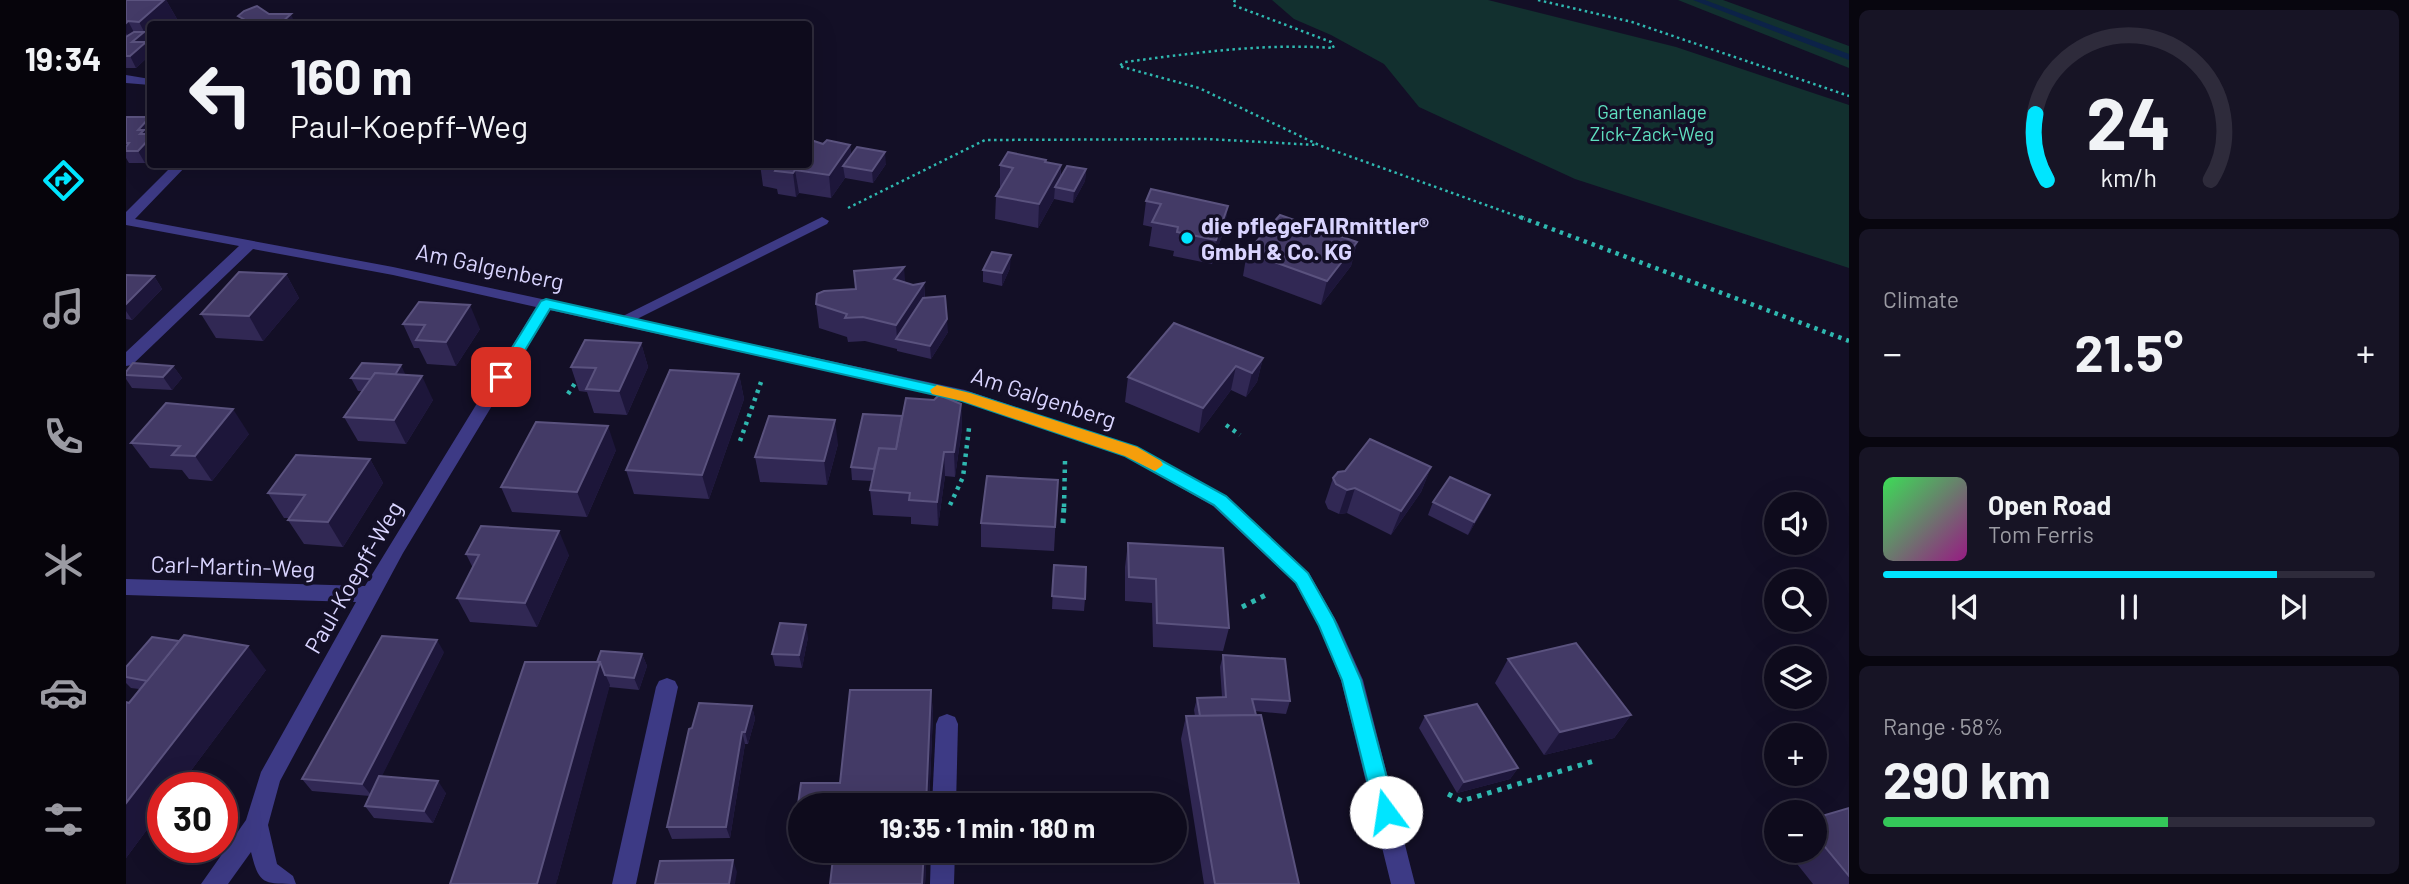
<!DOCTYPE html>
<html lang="en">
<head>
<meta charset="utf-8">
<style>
  body { margin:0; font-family:Barlow,sans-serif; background:#171425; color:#f1f3f6; height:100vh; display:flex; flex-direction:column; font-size:26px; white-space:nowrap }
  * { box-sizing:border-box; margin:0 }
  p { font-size:23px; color:#9b9ba3 }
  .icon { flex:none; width:38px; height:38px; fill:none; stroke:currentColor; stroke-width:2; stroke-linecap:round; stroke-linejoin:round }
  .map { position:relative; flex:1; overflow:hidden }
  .sheet { display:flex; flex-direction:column; gap:10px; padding:10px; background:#08060f; width:560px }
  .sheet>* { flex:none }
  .hud { position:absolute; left:21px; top:21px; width:665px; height:147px; border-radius:7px; box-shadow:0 7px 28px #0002,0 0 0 2px #2e2b3b; background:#0e0b1c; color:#f1f3f6; overflow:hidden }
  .tools { position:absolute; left:1638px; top:492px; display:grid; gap:14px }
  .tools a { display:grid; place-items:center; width:63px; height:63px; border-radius:50%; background:#0e0b1c; box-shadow:0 7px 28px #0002,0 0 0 2px #2e2b3b; font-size:35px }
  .speed { position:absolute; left:21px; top:772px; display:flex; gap:14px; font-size:35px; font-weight:700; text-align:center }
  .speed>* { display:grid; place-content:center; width:91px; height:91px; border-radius:50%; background:#0e0b1c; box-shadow:0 7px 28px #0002,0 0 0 2px #2e2b3b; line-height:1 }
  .speed .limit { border:10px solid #d22; background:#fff; color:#111 }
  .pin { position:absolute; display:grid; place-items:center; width:60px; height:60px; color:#fff; margin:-30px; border-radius:14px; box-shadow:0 4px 10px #0006 }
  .me { position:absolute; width:77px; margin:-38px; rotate:346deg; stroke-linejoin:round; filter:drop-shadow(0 0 5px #0008) }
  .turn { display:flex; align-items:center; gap:24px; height:147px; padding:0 28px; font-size:32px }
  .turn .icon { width:91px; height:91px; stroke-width:2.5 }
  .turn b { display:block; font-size:49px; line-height:60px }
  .big { font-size:52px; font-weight:700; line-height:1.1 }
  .sheet .widget { flex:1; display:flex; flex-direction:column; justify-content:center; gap:10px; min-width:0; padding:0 24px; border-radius:10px; background:#171425 }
  .sheet .dial { align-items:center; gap:0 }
  .dial svg { height:182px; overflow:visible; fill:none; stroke:#2e2b3b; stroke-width:7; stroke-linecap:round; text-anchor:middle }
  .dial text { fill:#f1f3f6; stroke:none }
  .song { display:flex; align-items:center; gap:21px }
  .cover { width:84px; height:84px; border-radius:10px; background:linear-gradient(135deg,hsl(130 70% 55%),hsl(310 70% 35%)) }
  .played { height:7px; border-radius:4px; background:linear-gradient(90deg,#00e5ff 80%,#2e2b3b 80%) }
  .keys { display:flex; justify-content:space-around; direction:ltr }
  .heat { display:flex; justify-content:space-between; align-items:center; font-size:38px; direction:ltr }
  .charge { height:10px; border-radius:5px; background:linear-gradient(90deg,#34c759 58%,#2e2b3b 0) }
  .trip { position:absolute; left:662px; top:793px; width:399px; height:70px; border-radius:35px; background:#0e0b1c; box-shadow:0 7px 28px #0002,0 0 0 2px #2e2b3b; font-weight:700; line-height:70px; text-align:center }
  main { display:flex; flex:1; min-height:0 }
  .dock { display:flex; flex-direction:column; width:126px; justify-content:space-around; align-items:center; background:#06040b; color:#9b9ba3 }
  .dock .icon { width:49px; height:49px }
  .dock .on { color:#00e5ff }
  .dock b { font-size:32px; color:#f1f3f6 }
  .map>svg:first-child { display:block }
  .green { fill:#12302f }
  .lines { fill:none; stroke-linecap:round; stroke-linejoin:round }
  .stream { fill:#0c2248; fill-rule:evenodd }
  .path-far2 { stroke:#2fb8b0; stroke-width:2.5; stroke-dasharray:2.5 3.5; stroke-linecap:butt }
  .path-far1 { stroke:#2fb8b0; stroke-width:4.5; stroke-dasharray:3.5 5; stroke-linecap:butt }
  .path { stroke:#2fb8b0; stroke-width:5; stroke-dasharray:4.5 6; stroke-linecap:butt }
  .service { fill:#3d3a85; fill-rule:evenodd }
  .minor { fill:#3d3a85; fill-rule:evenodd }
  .wall { fill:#312854 }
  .shaded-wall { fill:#1d163a }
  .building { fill:#433a66; stroke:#5a527e; stroke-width:2 }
  .route { fill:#00e5ff; stroke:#0095a6; stroke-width:2 }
  .slow { fill:#f59e0b }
  .poi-dot { fill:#00e5ff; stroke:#130f26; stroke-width:2.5 }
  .labels { text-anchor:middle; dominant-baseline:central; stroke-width:7; stroke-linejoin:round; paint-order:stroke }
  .far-park-label { font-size:19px; fill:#5fe0c0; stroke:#130f26 }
  .poi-label { font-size:23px; font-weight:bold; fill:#d9d4ff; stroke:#130f26; text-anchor:start }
  .street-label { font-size:23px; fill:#d9d4ff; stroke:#130f26 }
</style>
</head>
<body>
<main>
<nav class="dock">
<b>19:34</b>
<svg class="icon on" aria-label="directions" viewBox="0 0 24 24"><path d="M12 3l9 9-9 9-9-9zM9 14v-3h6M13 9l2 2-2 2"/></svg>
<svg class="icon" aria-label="music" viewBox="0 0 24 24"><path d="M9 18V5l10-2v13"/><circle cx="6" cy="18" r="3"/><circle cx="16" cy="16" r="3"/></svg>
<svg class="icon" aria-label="phone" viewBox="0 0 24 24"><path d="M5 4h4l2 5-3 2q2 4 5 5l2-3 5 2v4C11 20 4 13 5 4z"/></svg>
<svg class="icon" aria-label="climate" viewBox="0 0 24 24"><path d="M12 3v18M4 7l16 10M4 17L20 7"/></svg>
<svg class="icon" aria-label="car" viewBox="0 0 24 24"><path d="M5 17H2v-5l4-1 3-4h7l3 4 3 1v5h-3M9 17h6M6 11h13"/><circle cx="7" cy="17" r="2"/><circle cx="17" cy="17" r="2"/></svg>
<svg class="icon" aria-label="filters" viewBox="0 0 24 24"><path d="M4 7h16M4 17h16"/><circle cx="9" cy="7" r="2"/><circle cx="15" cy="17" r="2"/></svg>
</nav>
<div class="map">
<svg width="1723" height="884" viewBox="0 0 1723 884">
  <rect width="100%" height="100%" fill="#130f26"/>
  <g class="green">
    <polygon points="1146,0 1362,0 1550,47 1723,105 1723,268 1449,179 1293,107 1258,64 1205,35 1168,19"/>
    <polygon points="1552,0 1597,0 1723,46 1723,68"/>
  </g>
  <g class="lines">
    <polygon class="stream" points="1567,0 1579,0 1723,54 1723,60"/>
    <g class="path-far2">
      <path d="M1109,0L1107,5L1205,42L1208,48C1137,43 1069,53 999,62L993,66L1073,88L1195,146L1399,219"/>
      <polyline points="1412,0 1506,22 1723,96"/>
      <polyline points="722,208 859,140 1081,139 1191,145"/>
    </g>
    <g class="path-far1">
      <polyline points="1394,217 1723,341"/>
      <polyline points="442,394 453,377"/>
      <polyline points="1100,425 1114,435"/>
      <polyline points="614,441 635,382"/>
      <polyline points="824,505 837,477 843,428"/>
      <polyline points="938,507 939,461"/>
    </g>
    <g class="path">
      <polyline points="937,523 938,505"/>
      <polyline points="1116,607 1144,593"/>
      <polyline points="1322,794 1336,801 1468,761"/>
    </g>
    <g class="service">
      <polygon points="696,217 703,221 701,224 503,323 491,323 489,320"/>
      <polygon points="541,678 549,681 552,687 510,884 486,884 530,687 533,681"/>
    </g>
    <g class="minor">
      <polygon points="0,75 24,79 24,85 0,83"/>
      <path d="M48,164H62L9,219L267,267L839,390L1011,448L1101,496L1183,573L1212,624L1237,680L1289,884H1265L1215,680L1193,626L1169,583L1087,506L999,456L836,401L424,310L277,553L154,781L142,825L151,864L167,876L170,884C136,884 133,884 125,852L102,884H75L120,820L135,772L230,602L0,595V579L239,586L410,307L267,275L127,249L6,365L0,366V352L113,246L0,225V212Z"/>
      <polygon points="821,714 829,717 832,724 830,805 806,805 810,724 813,717"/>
      <polygon points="805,850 829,850 828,884 804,884"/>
    </g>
  </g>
  <g class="wall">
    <polygon points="0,0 40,0 51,19 45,24 24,24 24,43 22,45 24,49 24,55 10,68 0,68"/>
    <polygon points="0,117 24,117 24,157 19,163 3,163 0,158"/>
    <polygon points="697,144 724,145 725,156 760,164 747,183 719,178 705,198 673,193 670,197 652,194 651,189 637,186 634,164 682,164"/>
    <polygon points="920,162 935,165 935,176 960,169 959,181 947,203 928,199 912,228 869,219 870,196 874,188 874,165"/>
    <polygon points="139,164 217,164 212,170 178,169 177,167"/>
    <polygon points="1020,201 1102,206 1098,230 1086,264 1047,256 1048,251 1023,246 1026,227 1017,225"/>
    <polygon points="1231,242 1225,266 1195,305 1117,276 1121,252"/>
    <polygon points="884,268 876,286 857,282 857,270"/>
    <polygon points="160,274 173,298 137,341 90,338 75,314"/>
    <polygon points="0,275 28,276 36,289 6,320 0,319"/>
    <polygon points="779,282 787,285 798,283 799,298 822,332 805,359 771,351 771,349 739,341 722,342 721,337 693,328 690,304 730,289"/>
    <polygon points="277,324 354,329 330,366 301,364 293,348 288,348"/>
    <polygon points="515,343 522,367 501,415 468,413 461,392 453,391 445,367"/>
    <polygon points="1137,358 1131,382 1120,397 1105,390 1073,433 999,402 1002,377"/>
    <polygon points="47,366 56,378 46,390 6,388 0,379 0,372"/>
    <polygon points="613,374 618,399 583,499 508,494 500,470"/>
    <polygon points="280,375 307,400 280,444 232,441 218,417 236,391 232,391 225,378"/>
    <polygon points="835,404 836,428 829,477 819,476 812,526 785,524 785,517 747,515 744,490 746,481 726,480 725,467 776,416"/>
    <polygon points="123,434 86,481 63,479 56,470 24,468 5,443"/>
    <polygon points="712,444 701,485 634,482 629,457"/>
    <polygon points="490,450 461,517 386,512 375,487"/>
    <polygon points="244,459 257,483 217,547 178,544 162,520 163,518 158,518 142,493"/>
    <polygon points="1305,467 1295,492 1265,535 1221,513 1213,514 1202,509 1199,502 1207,478"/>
    <polygon points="932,480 928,551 855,547 855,523"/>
    <polygon points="1364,495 1358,508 1342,535 1302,515 1307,502"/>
    <polygon points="1002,543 1103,628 1097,651 1027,647 1026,603 999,601 999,567"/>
    <polygon points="340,554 443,555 411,627 344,622 331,598 347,568"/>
    <polygon points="928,565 959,599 958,611 926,609"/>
    <polygon points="682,637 676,668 649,666 646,654"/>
    <polygon points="318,652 255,777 320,793 307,823 248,818 239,806 244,796 186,791 176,779"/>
    <polygon points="516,654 521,666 513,690 483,687 430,884 471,662"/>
    <polygon points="1097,655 1164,701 1160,714 1129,711 1173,884 1078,884 1055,739 1060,716 1069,716 1068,710 1071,698 1096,697 1094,667"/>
    <polygon points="1382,659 1505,715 1488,738 1418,755 1369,683"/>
    <polygon points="0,667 140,670 52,788 37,788 37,808 0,858 0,702 3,703 13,689 5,688 0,683"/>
    <polygon points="724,690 805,690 807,714 803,805 674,805 674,850 801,850 799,884 704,884 707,855 674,855 668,833 675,783 714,783"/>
    <polygon points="626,706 629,719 622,744 619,744 604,838 546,839 541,827"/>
    <polygon points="1299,716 1392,768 1384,779 1331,793 1293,728"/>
    <polygon points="1723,808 1723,884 1687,884 1660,850 1689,850 1689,818"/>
  </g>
  <g class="shaded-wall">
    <polygon points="38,0 40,0 51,19 45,24 24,24 24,43 13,22"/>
    <polygon points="0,13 2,21 11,38 18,32 24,43 22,45 24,49 24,55 10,68 4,56 8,48 0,33"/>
    <polygon points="165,14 169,24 154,24"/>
    <polygon points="24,117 24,157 19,163 12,151 12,130"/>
    <polygon points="724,145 726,168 717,166 719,178 705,198 703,175"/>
    <polygon points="759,152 760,164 747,183 746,171"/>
    <polygon points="210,164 217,164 212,170"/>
    <polygon points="935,165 934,188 929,187 928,199 912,228 913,204"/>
    <polygon points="960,169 959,181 947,203 948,191"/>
    <polygon points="669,170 673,193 670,197 667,173"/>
    <polygon points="1102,206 1098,230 1086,264 1090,240"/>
    <polygon points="1231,242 1225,266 1195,305 1201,281"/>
    <polygon points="885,255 884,268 876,286 876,273"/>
    <polygon points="778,267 780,291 768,279"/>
    <polygon points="160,274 173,298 137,341 123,316"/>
    <polygon points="28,276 36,289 6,320 0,311 0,304"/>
    <polygon points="798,283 799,307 771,339 770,325"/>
    <polygon points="344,305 354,329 330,366 320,342"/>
    <polygon points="821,319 822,332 805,359 804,346"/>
    <polygon points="515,343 522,367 501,415 493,391"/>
    <polygon points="1137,358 1131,382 1120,397 1126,373"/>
    <polygon points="275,365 281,378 265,380"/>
    <polygon points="47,366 56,378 46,390 37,377"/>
    <polygon points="1110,366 1105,390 1073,433 1077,408"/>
    <polygon points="613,374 618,399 583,499 576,475"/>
    <polygon points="296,376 307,400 280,444 268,420"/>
    <polygon points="835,404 836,428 829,477 828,452"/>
    <polygon points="107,409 123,434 86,481 69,456"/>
    <polygon points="709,420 712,444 701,485 698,461"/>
    <polygon points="482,426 490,450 461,517 451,492"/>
    <polygon points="818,452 819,476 812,526 811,502"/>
    <polygon points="244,459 257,483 217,547 202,522"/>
    <polygon points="1305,467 1295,492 1265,535 1275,511"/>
    <polygon points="1229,488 1221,513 1213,514 1221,490"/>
    <polygon points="1364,495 1358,508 1342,535 1348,522"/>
    <polygon points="433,531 443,555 411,627 399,603"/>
    <polygon points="680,625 682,637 676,668 673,655"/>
    <polygon points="311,640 318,652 246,796 236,784"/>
    <polygon points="122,646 140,670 52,788 37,788 37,808 0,858 0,803"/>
    <polygon points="516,654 521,666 513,690 508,678"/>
    <polygon points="474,662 484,685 430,884 411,884"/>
    <polygon points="805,690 807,714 803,805 800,805"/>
    <polygon points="626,706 629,719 622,744 619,732"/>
    <polygon points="1505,715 1488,738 1418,755 1434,732"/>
    <polygon points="616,732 619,744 604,838 600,827"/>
    <polygon points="1392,768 1384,779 1331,793 1338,782"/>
    <polygon points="312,781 320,793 307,823 298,811"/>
    <polygon points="798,850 801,850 799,884 796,884"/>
    <polygon points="607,860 611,872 609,884 603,884"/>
  </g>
  <g class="building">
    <polygon points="0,0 38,0 13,22 2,21 0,23"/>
    <polygon points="131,6 143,14 165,14 154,24 112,24 121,21 112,16 118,11"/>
    <polygon points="8,32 18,32 6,42 20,42 4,56 0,56 0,37"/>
    <polygon points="0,117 24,117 12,130 18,130 14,134 24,134 24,138 12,151 0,151 0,147 3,143 0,143"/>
    <polygon points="682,139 697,144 701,140 724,145 703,175 669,170 667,173 649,171 652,166 642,164 682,164"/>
    <polygon points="731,147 759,152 746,171 717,166"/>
    <polygon points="882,152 920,160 919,162 935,165 913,204 870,196 887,168 874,165"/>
    <polygon points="941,166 960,169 948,191 929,187"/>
    <polygon points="1025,189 1102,206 1090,240 1051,232 1052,227 1026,222 1035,204 1020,201"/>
    <polygon points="1154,215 1231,242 1201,281 1121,252"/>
    <polygon points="866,252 885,255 876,273 857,270"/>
    <polygon points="778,267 768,279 787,285 798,283 770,325 737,317 719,318 721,314 690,304 691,294 698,291 730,289 728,271"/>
    <polygon points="113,272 160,274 123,316 75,314"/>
    <polygon points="0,275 28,276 0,304"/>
    <polygon points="819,296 821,319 804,346 770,339 797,298"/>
    <polygon points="293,302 344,305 320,342 290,340 299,325 277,324"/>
    <polygon points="1048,323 1137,358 1126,373 1110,366 1077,408 1002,377"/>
    <polygon points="459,340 515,343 493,391 460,389 470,368 445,367"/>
    <polygon points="7,363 47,366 37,377 0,375 0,372"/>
    <polygon points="236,363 275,365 269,375 249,373 245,379 225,378"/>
    <polygon points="544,370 613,374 576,475 500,470"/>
    <polygon points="249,373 296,376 268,420 218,417"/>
    <polygon points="813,395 835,404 828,452 818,452 811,502 783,500 784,493 744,490 753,448 770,449 780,398 808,400"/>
    <polygon points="40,403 107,409 69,456 46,455 54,446 5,443"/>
    <polygon points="737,414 776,416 770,449 753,448 748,469 725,467"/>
    <polygon points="643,416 709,420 698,461 629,457"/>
    <polygon points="410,422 482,426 451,492 375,487"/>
    <polygon points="1244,439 1305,467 1275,511 1229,488 1221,490 1210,484 1207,478 1212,472 1219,471"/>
    <polygon points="170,455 244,459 202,522 162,520 179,495 142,493"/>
    <polygon points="861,476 932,480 929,527 855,523"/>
    <polygon points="1324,477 1364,495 1348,522 1307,502"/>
    <polygon points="355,526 433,531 399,603 331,598 353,555 340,554"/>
    <polygon points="1002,543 1097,548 1103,628 1031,623 1030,579 1003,577"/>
    <polygon points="928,565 960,567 959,599 926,596"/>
    <polygon points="654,623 680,625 673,655 646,654"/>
    <polygon points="58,635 122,646 0,803 0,702 3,703"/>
    <polygon points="256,636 311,640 236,784 176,779"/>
    <polygon points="26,637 53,641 21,681 0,677 0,667"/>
    <polygon points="1450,643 1505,715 1434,732 1382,659"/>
    <polygon points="475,651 516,654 508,678 479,675 474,662 471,662"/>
    <polygon points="1097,655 1159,659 1164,701 1126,699 1130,715 1074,716 1071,698 1100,697"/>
    <polygon points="399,662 474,662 411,884 324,884"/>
    <polygon points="724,690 805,690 800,805 674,805 674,833 668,833 675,783 714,783"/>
    <polygon points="573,703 626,706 619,732 616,732 600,827 541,827 563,729 566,728"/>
    <polygon points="1351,704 1392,768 1338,782 1299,716"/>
    <polygon points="1135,715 1173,884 1089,884 1060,716"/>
    <polygon points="253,776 312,781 298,811 239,806"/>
    <rect x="878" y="794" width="57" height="11"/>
    <polygon points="1723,808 1723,876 1689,835 1689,818"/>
    <polygon points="708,850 798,850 796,884 704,884"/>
    <polygon points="607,860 603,884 529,884 534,861"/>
  </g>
  <polygon class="route" points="420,299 844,393 1011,447 1100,496 1182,573 1208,619 1235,680 1270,812 1267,819 1260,822 1252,819 1249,812 1216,680 1193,626 1170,583 1088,505 999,456 836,401 424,309 381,380 370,380 368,377 415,301"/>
  <polygon class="slow" points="811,385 844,393 1011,447 1035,461 1037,465 1029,471 999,456 836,401 806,394 804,390"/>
  <circle class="poi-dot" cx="1061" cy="238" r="7"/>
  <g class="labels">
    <g class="far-park-label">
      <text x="1526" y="111">Gartenanlage<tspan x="1526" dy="22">Zick-Zack-Weg</tspan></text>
    </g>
    <g class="poi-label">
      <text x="1075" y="225">die pflegeFAIRmittler®<tspan x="1075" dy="26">GmbH &amp; Co. KG</tspan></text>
    </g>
    <g class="street-label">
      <text transform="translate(364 266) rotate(12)">Am Galgenberg</text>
      <text transform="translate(918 397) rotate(18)">Am Galgenberg</text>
      <text transform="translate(107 566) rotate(2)">Carl-Martin-Weg</text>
      <text transform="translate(227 577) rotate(-60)">Paul-Koepff-Weg</text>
    </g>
  </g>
</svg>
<div class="tools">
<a><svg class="icon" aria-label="sound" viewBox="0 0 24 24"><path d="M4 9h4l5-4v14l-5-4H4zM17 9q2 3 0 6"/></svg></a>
<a><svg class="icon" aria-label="search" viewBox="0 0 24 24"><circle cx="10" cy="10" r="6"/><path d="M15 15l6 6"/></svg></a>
<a><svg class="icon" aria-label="layers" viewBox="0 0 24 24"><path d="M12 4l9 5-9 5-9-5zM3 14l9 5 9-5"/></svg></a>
<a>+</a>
<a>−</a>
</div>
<div class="speed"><div class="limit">30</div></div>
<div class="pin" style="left:375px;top:377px;background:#d93025"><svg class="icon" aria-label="arrive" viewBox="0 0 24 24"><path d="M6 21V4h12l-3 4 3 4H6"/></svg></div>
<svg class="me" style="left:1260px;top:812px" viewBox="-20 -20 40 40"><circle r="19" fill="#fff"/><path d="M0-13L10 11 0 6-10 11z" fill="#00e5ff"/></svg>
<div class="trip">19:35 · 1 min · 180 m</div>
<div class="hud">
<div class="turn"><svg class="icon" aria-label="left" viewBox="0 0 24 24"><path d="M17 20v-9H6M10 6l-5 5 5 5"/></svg><div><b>160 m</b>Paul-Koepff-Weg</div></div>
</div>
</div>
<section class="sheet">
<div class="widget dial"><svg viewBox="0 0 100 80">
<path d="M14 69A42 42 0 1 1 86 69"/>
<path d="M14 69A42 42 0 0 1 9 40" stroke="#00e5ff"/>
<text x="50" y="56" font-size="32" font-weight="700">24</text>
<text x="50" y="72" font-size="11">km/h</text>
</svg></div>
<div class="widget"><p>Climate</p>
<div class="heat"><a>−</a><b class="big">21.5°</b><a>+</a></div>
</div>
<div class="widget">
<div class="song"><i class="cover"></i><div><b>Open Road</b><p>Tom Ferris</p></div></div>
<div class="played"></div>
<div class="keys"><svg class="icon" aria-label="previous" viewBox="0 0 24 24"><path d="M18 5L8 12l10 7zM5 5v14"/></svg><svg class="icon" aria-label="pause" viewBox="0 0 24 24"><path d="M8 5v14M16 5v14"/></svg><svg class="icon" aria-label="next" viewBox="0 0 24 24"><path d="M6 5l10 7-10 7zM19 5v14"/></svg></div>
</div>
<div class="widget"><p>Range · 58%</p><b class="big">290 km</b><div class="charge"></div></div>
</section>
</main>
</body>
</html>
